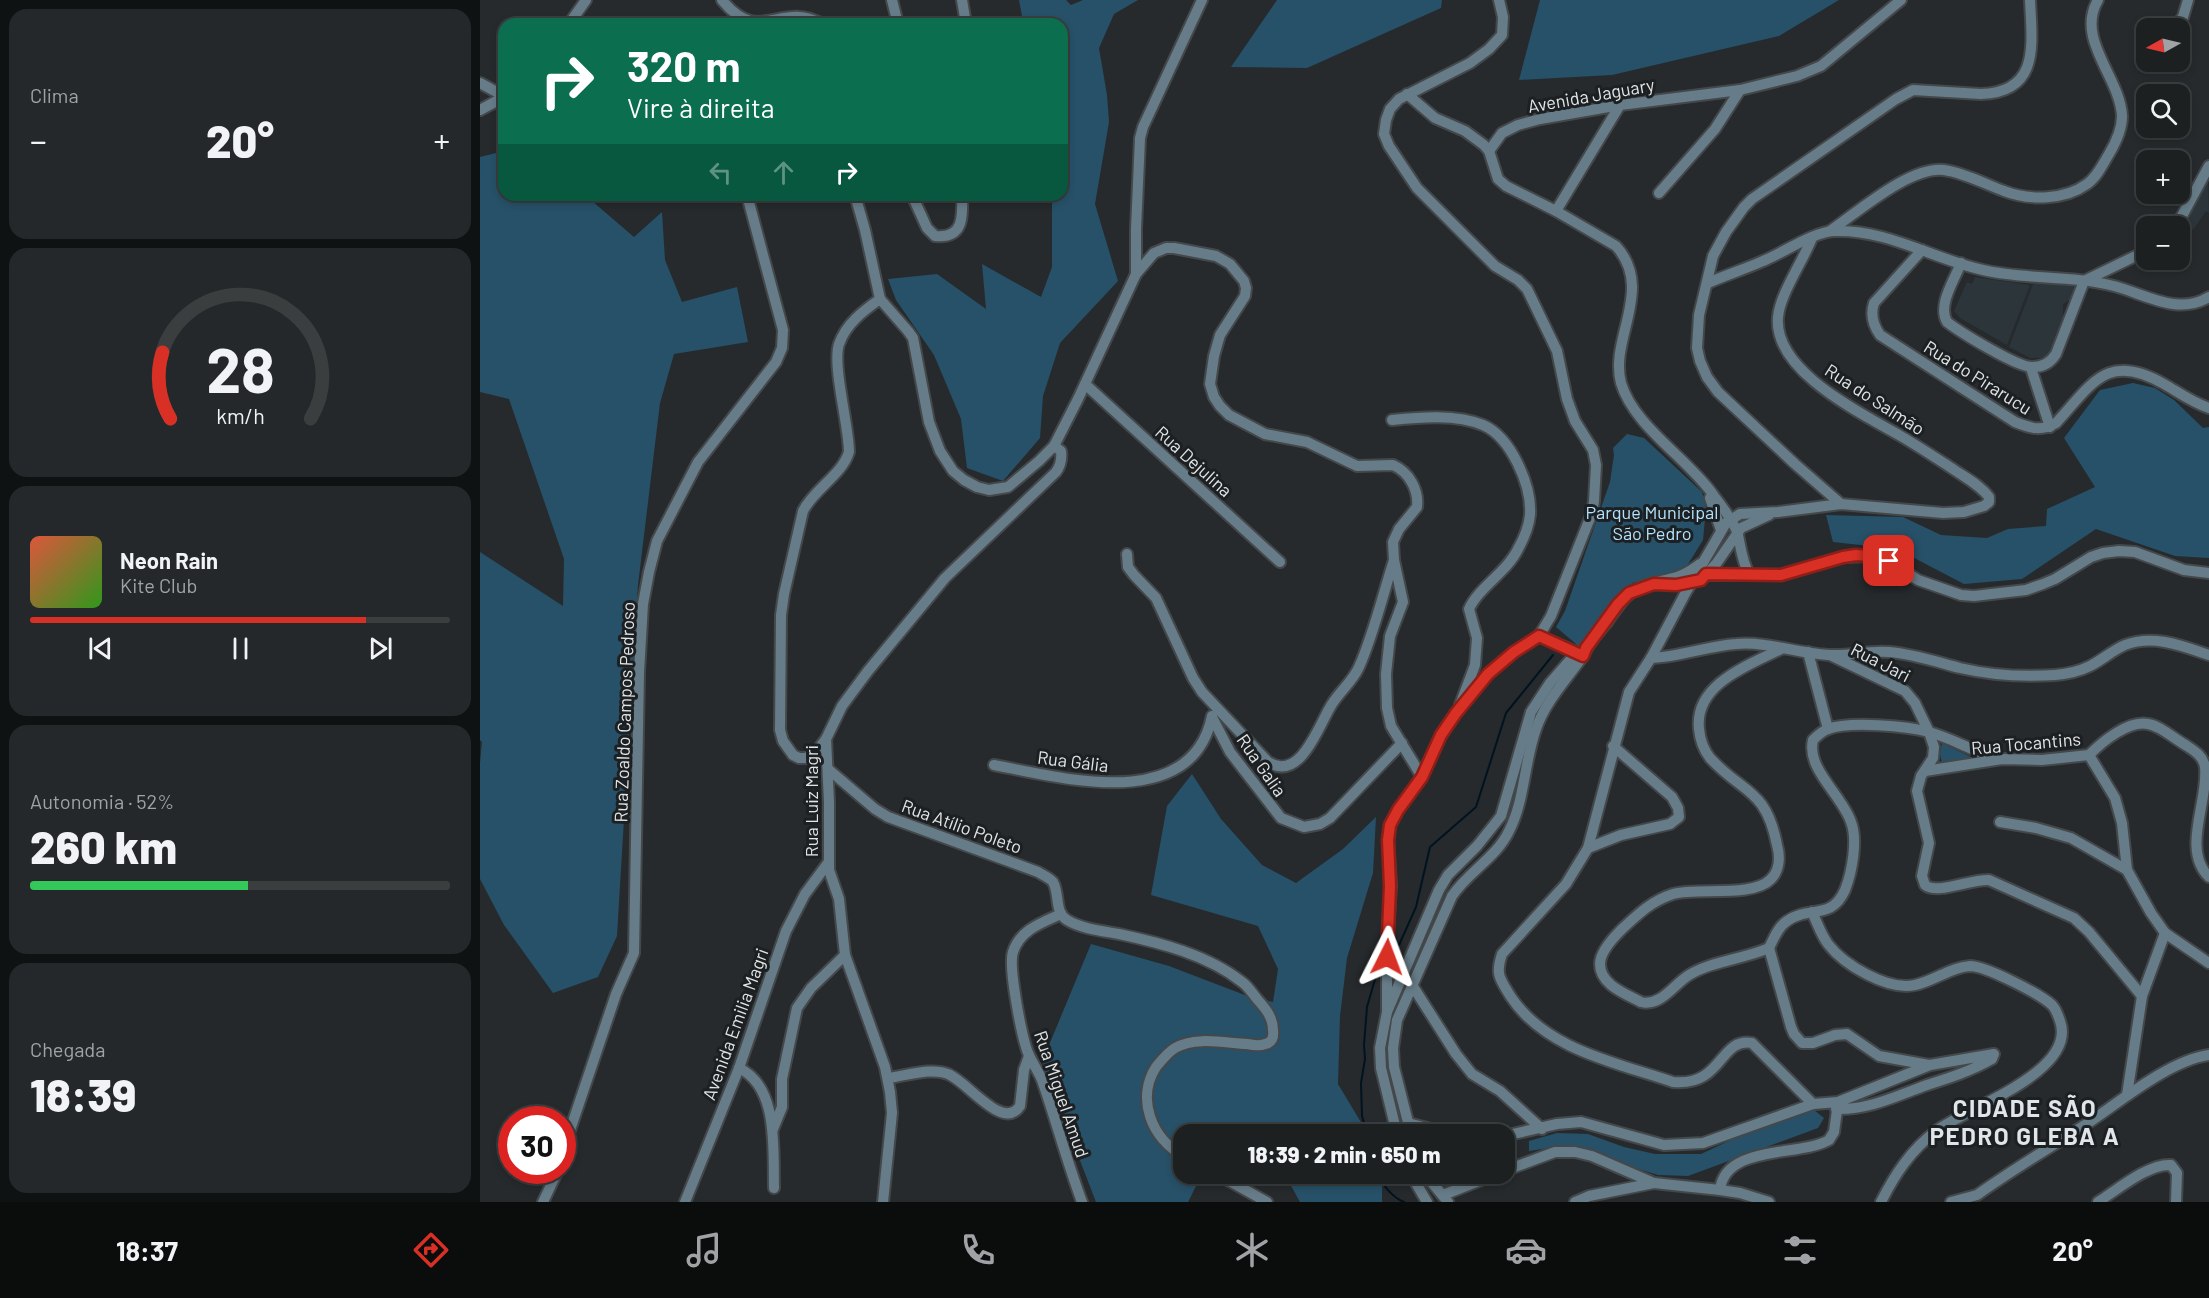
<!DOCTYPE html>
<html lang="pt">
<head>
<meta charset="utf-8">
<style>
  body { margin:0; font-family:Barlow,sans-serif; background:#25282a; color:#f1f3f6; height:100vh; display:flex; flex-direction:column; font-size:22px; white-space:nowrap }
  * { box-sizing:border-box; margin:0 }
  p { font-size:20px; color:#a0a3a5 }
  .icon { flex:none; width:33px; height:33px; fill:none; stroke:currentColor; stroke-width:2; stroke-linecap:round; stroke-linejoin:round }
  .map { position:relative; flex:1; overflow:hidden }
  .panel { display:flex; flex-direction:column; gap:9px; padding:9px; background:#0f1212; width:480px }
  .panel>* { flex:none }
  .banner { position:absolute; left:18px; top:18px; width:570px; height:183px; border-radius:18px; box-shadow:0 3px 9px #0003,0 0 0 2px #3a3e3f; background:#0b6e4f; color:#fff; overflow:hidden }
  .needle { width:39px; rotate:262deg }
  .controls { position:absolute; left:1656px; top:18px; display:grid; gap:12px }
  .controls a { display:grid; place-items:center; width:54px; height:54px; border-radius:12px; background:#1c2021; box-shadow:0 3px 9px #0003,0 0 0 2px #3a3e3f; font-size:30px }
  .speed { position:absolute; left:18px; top:1106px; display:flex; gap:12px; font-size:30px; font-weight:700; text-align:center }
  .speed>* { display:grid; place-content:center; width:78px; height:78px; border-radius:50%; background:#1c2021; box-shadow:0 3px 9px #0003,0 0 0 2px #3a3e3f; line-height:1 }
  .speed .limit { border:9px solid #d22; background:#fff; color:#111 }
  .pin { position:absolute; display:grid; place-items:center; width:51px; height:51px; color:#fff; margin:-26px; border-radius:12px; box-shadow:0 3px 9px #0006 }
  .me { position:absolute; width:66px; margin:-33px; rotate:3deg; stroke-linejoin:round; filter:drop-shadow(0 0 4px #0008) }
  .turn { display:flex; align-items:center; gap:21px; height:126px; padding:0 30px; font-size:27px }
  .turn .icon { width:78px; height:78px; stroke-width:2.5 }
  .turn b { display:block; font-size:42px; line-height:51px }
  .lanes { display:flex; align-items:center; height:57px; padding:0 30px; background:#0003; justify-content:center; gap:30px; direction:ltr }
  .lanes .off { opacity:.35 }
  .big { font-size:45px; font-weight:800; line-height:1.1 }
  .panel .card { flex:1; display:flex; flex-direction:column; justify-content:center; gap:9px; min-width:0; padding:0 21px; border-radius:18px; background:#25282a }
  .panel .dial { align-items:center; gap:0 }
  .dial svg { height:156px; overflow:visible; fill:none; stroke:#3a3e3f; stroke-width:7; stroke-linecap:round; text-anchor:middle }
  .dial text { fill:#f1f3f6; stroke:none }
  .song { display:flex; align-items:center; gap:18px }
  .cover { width:72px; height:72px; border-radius:9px; background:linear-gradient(135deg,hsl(10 70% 55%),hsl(110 70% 35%)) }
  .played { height:6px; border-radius:3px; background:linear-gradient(90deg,#d93025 80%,#3a3e3f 80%) }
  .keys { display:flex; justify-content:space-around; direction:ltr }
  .heat { display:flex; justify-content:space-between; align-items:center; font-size:33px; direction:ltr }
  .charge { height:9px; border-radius:4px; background:linear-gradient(90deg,#34c759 52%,#3a3e3f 0) }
  .trip { position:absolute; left:693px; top:1124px; width:342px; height:60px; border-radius:18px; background:#1c2021; box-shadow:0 3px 9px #0003,0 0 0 2px #3a3e3f; font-weight:800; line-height:60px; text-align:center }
  .dock { display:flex; height:96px; justify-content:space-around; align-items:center; background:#0b0d0d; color:#a0a3a5 }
  .dock .icon { width:42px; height:42px }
  .dock .selected { color:#d93025 }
  .dock b { font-size:27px; color:#f1f3f6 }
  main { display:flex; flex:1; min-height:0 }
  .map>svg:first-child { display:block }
  .built { fill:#2b353a }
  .green { fill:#275168 }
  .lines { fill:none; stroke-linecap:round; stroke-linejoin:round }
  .stream { stroke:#001320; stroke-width:2 }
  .minor-casing { stroke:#44484a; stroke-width:14 }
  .minor { stroke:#667c88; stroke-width:10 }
  .route-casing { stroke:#8d1f18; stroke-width:15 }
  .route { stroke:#d93025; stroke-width:10 }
  .labels { text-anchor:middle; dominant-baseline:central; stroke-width:6; stroke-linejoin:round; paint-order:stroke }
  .street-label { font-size:18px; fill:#e2e5e6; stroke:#1c2022 }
  .park-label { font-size:18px; fill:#b3e2fd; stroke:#1c2022 }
  .district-label { font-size:24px; font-weight:bold; letter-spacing:1.5px; fill:#dfe5e8; stroke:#1c2022 }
</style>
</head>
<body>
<main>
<section class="panel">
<div class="card"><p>Clima</p>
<div class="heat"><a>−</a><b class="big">20°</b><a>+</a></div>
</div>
<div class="card dial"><svg viewBox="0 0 100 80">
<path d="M14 69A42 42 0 1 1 86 69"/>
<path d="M14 69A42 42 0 0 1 10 35" stroke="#d93025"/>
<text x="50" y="56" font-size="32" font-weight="700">28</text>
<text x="50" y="72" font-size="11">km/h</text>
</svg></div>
<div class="card">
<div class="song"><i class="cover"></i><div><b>Neon Rain</b><p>Kite Club</p></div></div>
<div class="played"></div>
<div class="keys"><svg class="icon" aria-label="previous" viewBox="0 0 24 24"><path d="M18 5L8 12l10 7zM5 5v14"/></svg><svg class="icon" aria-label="pause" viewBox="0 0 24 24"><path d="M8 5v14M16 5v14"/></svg><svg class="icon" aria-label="next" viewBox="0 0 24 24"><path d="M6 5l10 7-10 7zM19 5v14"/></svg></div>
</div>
<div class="card"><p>Autonomia · 52%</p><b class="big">260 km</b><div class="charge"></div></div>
<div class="card"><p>Chegada</p><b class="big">18:39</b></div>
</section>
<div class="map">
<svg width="1729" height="1202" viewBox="0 0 1729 1202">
  <rect width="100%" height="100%" fill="#262a2c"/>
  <g class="built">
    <polygon points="1728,178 1729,213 1726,211 1713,230 1704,225"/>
    <polygon points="1495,277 1550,285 1527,345 1480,318 1474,311 1487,282 1492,284"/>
    <polygon points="1590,283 1594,288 1593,298 1583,304 1583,321 1568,355 1563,358 1550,358 1529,347 1553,284"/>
  </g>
  <g class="green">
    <polygon points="539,0 586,0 591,5 603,0 658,0 634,14 619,48 627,95 629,122 615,204 638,281 580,343 563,396 560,438 523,481 487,468 481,419 454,355 416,300 408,279 457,274 506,309 502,264 561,297 572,267 572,195 582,195 582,24 561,24 542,16"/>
    <polygon points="797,0 962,0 961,8 827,68 751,67"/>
    <polygon points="1060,0 1359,0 1299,36 1132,75 1039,80"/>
    <polygon points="24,151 24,195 105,195 154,237 182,212 185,260 202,302 257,287 268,342 194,354 180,403 158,585 137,936 118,977 73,993 24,925 0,879 0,763 2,742 0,740 0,552 83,606 84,559 29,399 0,392 0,157"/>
    <polygon points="1653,383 1675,388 1694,400 1723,428 1729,427 1729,558 1695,556 1616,529 1542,579 1484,584 1417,549 1353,542 1346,515 1423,517 1461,535 1507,538 1528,529 1566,526 1567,509 1615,487 1584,438 1620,390"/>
    <polygon points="1147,434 1164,438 1222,492 1226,508 1223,540 1205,569 1192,576 1154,582 1140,593 1102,649 1076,627 1085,611 1130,482 1134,455 1133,448"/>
    <polygon points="1462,743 1489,756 1493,760 1462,763 1460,754"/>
    <polygon points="712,774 741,819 782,865 816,883 863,849 896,817 893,873 867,958 860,1016 858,1084 888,1134 704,1134 704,1173 740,1173 717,1184 708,1202 616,1202 562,1062 611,944 689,966 770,997 793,1002 798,969 778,926 671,895 687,806"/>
    <polygon points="1334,1110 1344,1118 1338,1128 1208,1176 1178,1175 1152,1167 1114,1151 1076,1147 1049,1151 1049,1141 1077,1133 1108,1134 1144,1147 1175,1154 1221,1154 1255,1138"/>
    <polygon points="804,1173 899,1173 902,1181 902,1202 820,1202"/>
  </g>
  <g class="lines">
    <g class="stream">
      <polyline points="919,945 936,907 950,847 996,807 1026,713 1073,655"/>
      <polyline points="887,1134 882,1116 881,1083 885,1059 884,1045 887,1007 898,969"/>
      <path d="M896,1173C903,1184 911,1197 924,1202"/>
    </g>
    <g class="minor-casing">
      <g id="minor">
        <path d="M242,0C280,47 300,0 342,24"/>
        <polyline points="412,0 418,24"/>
        <polyline points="482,0 486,24"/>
        <polyline points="89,24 106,0"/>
        <polyline points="1694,28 1703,17 1708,0"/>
        <polyline points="0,83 24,96"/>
        <path d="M927,94L955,118L985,131L1004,145L1009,151L1018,179L1026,186L1076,211L1136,246C1175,289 1129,339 1141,383C1154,427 1209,459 1234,496C1241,505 1255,524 1258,535C1261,549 1262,561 1269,574"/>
        <polyline points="0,110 24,97"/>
        <polyline points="1009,151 1022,133 1038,125 1060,119 1140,105 1260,90 1317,76 1341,66 1421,0"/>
        <polyline points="1179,193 1235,129 1260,90"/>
        <path d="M375,195L385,230L400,299L428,331L433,338L449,422L460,451L473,471L484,480L497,487L509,490L528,487L559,461L574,446L598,399L656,274L674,253L686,248H694L736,256L750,264L764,281L766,288L765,296L740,335L734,356L730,384L734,397L740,406L749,415L785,434L827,442L877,466L913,465C929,472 939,490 937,507L919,529L913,542L914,560L923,602L910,636L906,674L907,708L911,726L942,777"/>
        <path d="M432,195L447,228L455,236C483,239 483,218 482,195"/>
        <polyline points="1076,211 1140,105"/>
        <polyline points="1694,226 1702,216 1729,166"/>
        <path d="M1350,231C1379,211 1430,166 1464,170C1485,173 1505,184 1524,191C1550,201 1585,200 1607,184C1617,177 1623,164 1629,154C1635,144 1642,129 1642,116C1640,77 1595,39 1618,0"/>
        <path d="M1332,238C1323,261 1300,294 1298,317C1293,371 1381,413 1419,435C1438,446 1456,458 1473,469C1486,478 1500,485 1509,497V502L1504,506L1484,512L1463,513L1361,504L1298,512L1260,514L1246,523L1206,592L1171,658L1149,692L1108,848L1086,884L1022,954C1015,975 1020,979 1031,997C1066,1050 1138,1063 1193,1082C1243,1087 1239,1037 1272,1043L1333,1104"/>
        <path d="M1442,250L1394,303C1390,315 1393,325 1400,335L1535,422C1550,428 1561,432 1576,423C1612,384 1627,351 1684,384C1698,392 1713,403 1729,408"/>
        <path d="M1481,263C1475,279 1457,305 1467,322C1480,332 1538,368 1553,367C1563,367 1571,362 1576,354L1604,281"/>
        <polyline points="656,274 656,229 660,138 663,127 722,0"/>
        <polyline points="1604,281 1666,251"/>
        <path d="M1228,283C1246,275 1265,269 1283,261C1303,253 1333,232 1354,231C1407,229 1453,259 1503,270C1546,280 1591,275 1634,286C1665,294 1697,316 1729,297"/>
        <path d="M400,299C383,311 366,324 359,344C352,365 369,426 369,452C362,475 334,489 323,511L304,594L301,615L300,730L303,741L313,755L319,758H326L336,752L346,739L362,706L388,671L465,578L576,472C581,465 582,459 581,451L574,446"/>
        <polyline points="1551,368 1570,427"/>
        <polyline points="605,384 800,562"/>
        <path d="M912,420C941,417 976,414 1003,425C1031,437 1052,486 1050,515C1049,526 1043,540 1038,549C1027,572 999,587 989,609L997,638L995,665L980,705"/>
        <polyline points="1230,498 1241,530"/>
        <path d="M1361,504L1315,464L1238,392L1227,377L1220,361L1217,348L1219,315L1233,256L1246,232L1264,207L1272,199L1416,99L1433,90L1501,94C1560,92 1552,45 1550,0"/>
        <path d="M647,554L648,567L654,575L676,598L713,678L722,692L788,762C821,783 839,724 852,704C860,691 873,681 879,667C893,636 903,594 914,560"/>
        <polyline points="1226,575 1301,575 1363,557 1392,556 1409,561 1438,580 1481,595 1494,596 1546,590 1563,584 1575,579 1611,557 1623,553 1639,551 1655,552 1704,570 1729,573"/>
        <polyline points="1224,577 1236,564 1261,528 1289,515"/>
        <polyline points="1059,636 1100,654"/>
        <path d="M1301,649C1269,665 1214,684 1219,729C1220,740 1223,749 1230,758C1263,794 1286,788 1297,845C1300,856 1300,870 1291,879C1273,898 1217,887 1193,894C1171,901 1157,915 1141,930C1133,938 1120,952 1120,964C1120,985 1146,994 1161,1002C1181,1007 1194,984 1209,975C1232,961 1264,959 1289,948C1294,938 1298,927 1307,921C1330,905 1351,921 1365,890C1372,872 1378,840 1371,822C1362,795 1326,769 1333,740C1337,736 1342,731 1348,729C1369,721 1427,726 1449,732C1475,739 1496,754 1522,759"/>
        <polyline points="1328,652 1348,729"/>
        <path d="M1352,656L1425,691L1435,703L1449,732L1454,747L1453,758L1441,776L1437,791L1449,843L1442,876L1445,885C1457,895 1490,879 1509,880L1594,918L1609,932L1662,996"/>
        <path d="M1171,658C1200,657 1227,646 1256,644C1287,641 1319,654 1351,655C1370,656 1389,650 1409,652C1434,654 1457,662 1480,668C1510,675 1545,677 1575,675C1587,674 1600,671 1610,666C1622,660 1633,650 1645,645C1673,634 1703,646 1729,655"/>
        <polyline points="732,717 750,752 801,818 824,827 840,824 850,818 922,743"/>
        <polyline points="346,739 349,802 349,870 359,899 365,955 405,1067 410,1092 412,1113 403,1202"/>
        <polyline points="1609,755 1635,798 1642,823 1647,870 1671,913 1685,933 1729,963"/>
        <path d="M514,765C582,778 712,814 732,716"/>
        <path d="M348,769L395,809L408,817L558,872C563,875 570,878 573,882C580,894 574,912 587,920C602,929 623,931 639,934C681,943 728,955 762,982C768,986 772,993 777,999C785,1008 793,1017 793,1030C794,1037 792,1043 785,1044C780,1046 772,1045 767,1044C745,1043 716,1036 695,1048C687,1053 682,1060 676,1067C656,1098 671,1139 704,1156"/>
        <path d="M1445,771L1522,759L1562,760L1609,755C1622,742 1648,720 1668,724C1681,726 1693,738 1704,744C1713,750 1723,755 1725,767C1729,800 1701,850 1729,877"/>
        <polyline points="1520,822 1556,828 1591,838 1647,870"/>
        <polyline points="1108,848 1141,835 1190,824 1199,817 1198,808 1192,797 1133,746"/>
        <path d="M1332,912C1337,922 1341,935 1348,944C1364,965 1408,991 1435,985C1454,981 1471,967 1490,966C1506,966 1560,994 1572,1005C1576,1009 1578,1015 1580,1021C1598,1072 1486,1108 1456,1131C1431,1150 1415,1174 1401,1202"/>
        <path d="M581,914C561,923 540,930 533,952C528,966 541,1031 546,1047C549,1059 557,1068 562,1080C576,1120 587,1162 602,1202"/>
        <polyline points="1289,948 1311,1027 1314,1034 1322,1043 1333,1043 1355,1035 1367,1034 1399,1056 1449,1065"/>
        <polyline points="932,985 976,1054 992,1074 1020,1091 1062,1129"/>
        <polyline points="907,1012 907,945 911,886 908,840 910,825 918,810 942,777 961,735 976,713 1008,674 1034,652 1059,636 1071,616 1112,513 1114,501 1116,465 1113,450 1095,421 1087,399 1077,351 1047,289 1038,280 1015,266 937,188 909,146 904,134 906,120 910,109 919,99 990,63 1009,49 1022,35 1023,17 1019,0"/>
        <path d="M259,1068C299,1087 293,1150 294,1188"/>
        <path d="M408,1078C426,1076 451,1067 468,1074C487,1081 523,1132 540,1106L544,1070L549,1056"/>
        <polyline points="1647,1095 1662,996 1685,933"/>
        <polyline points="928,1123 970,1134"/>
        <polyline points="293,1129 302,1107 302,1079 317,1008 331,988 365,955"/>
        <polyline points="917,1134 901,1068 900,1048 907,1012 959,890 968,875 997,846 1021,816 1051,712 1070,683 1097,652 1106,648"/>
        <path d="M931,1134L914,1067L913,1048L917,1020L972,896C988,872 1017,857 1029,831C1045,800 1044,762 1056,729C1065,702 1086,680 1103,656C1108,643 1118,633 1127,622C1138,607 1145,593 1163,586C1187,578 1198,581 1220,564"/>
        <path d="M1024,1136L1077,1124L1101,1122L1184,1145L1223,1143L1333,1104L1358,1102L1450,1065L1514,1054L1512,1059C1491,1071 1469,1078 1447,1085C1416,1096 1389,1110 1356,1109"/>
        <polyline points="82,1154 136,994 154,953 159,672 163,604 169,572 177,541 218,462 296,362 302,348 303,330 267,195"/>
        <polyline points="1024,1171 1075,1152 1095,1152 1112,1156 1174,1183 1240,1190 1260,1193 1289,1202"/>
        <polyline points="735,1173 787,1202"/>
        <polyline points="930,1173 947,1202"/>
        <polyline points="944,1173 968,1202"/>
        <path d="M1240,1190C1245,1144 1320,1157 1349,1140L1354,1132L1358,1103"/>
        <polyline points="963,1195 1019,1173"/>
        <polyline points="63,1202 78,1170"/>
        <polyline points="205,1202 259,1068 306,931 325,894 348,863"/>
        <polyline points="1095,1202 1109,1196 1174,1183"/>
        <path d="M1471,1202L1497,1195C1532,1170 1569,1148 1605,1125C1640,1102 1688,1061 1729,1055"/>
        <path d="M1618,1202C1637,1190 1669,1163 1691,1165L1697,1173L1696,1202"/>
      </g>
    </g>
    <use href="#minor" class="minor"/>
  </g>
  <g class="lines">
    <g class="route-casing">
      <polyline id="route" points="907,957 910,886 908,840 910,825 918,810 942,777 961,735 976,713 1008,674 1034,652 1059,636 1103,656 1106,648 1138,604 1149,593 1174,584 1196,585 1221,580 1226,574 1301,575 1363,557 1376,555 1401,557 1409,561"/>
    </g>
    <use href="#route" class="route"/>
  </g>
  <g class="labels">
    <g class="street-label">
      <text transform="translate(1111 95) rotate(-10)">Avenida Jaguary</text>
      <text transform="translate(1498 377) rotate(32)">Rua do Pirarucu</text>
      <text transform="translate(1395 399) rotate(33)">Rua do Salmão</text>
      <text transform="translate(714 461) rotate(42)">Rua Dejulina</text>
      <text transform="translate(1401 662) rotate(27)">Rua Jari</text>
      <text transform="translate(144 712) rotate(-88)">Rua Zoaldo Campos Pedroso</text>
      <text transform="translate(1546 743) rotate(-5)">Rua Tocantins</text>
      <text transform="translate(593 761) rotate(7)">Rua Gália</text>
      <text transform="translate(782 765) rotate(55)">Rua Galia</text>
      <text transform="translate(331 801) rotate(-90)">Rua Luiz Magri</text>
      <text transform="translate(482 826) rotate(20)">Rua Atílio Poleto</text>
      <text transform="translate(255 1024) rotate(-70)">Avenida Emilia Magri</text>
      <text transform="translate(582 1094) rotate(71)">Rua Miguel Amud</text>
    </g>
    <g class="park-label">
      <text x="1172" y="512">Parque Municipal<tspan x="1172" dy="21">São Pedro</tspan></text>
    </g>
    <g class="district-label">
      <text x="1545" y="1107">CIDADE SÃO<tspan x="1545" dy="28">PEDRO GLEBA A</tspan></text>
    </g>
  </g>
</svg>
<div class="controls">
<a><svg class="needle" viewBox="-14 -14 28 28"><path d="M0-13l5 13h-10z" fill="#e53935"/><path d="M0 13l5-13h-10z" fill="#a0a3a5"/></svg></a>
<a><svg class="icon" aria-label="search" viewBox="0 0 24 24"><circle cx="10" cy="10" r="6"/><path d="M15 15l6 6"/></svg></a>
<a>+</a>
<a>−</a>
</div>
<div class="speed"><div class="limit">30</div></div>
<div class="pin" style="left:1409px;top:561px;background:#d93025"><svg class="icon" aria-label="arrive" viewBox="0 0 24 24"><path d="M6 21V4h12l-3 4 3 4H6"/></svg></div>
<svg class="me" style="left:907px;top:957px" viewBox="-20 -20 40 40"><path d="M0-17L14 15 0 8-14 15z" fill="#d93025" stroke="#fff" stroke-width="4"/></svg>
<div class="trip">18:39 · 2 min · 650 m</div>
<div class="banner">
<div class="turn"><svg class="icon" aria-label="right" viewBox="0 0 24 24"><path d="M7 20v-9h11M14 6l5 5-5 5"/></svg><div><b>320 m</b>Vire à direita</div></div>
<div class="lanes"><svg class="icon off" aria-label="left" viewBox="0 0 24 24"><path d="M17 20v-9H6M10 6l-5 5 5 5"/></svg><svg class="icon off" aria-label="ahead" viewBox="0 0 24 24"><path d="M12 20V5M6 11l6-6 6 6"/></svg><svg class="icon" aria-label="right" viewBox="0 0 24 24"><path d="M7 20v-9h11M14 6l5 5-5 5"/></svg></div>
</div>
</div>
</main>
<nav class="dock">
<b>18:37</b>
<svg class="icon selected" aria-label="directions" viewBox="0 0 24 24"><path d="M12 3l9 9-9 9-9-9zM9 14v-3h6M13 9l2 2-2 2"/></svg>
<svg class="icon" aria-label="music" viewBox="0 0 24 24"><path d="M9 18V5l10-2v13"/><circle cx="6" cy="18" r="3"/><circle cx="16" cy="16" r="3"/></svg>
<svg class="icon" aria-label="phone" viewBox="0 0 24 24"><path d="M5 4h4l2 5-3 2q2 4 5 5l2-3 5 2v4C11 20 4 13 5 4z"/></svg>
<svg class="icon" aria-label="climate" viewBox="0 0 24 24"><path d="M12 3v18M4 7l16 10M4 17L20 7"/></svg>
<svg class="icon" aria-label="car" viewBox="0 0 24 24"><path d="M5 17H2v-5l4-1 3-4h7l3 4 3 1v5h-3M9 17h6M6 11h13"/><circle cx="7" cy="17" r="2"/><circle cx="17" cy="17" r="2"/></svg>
<svg class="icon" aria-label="filters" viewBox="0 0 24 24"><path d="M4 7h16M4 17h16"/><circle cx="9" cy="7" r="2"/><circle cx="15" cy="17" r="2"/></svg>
<b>20°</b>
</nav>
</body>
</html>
